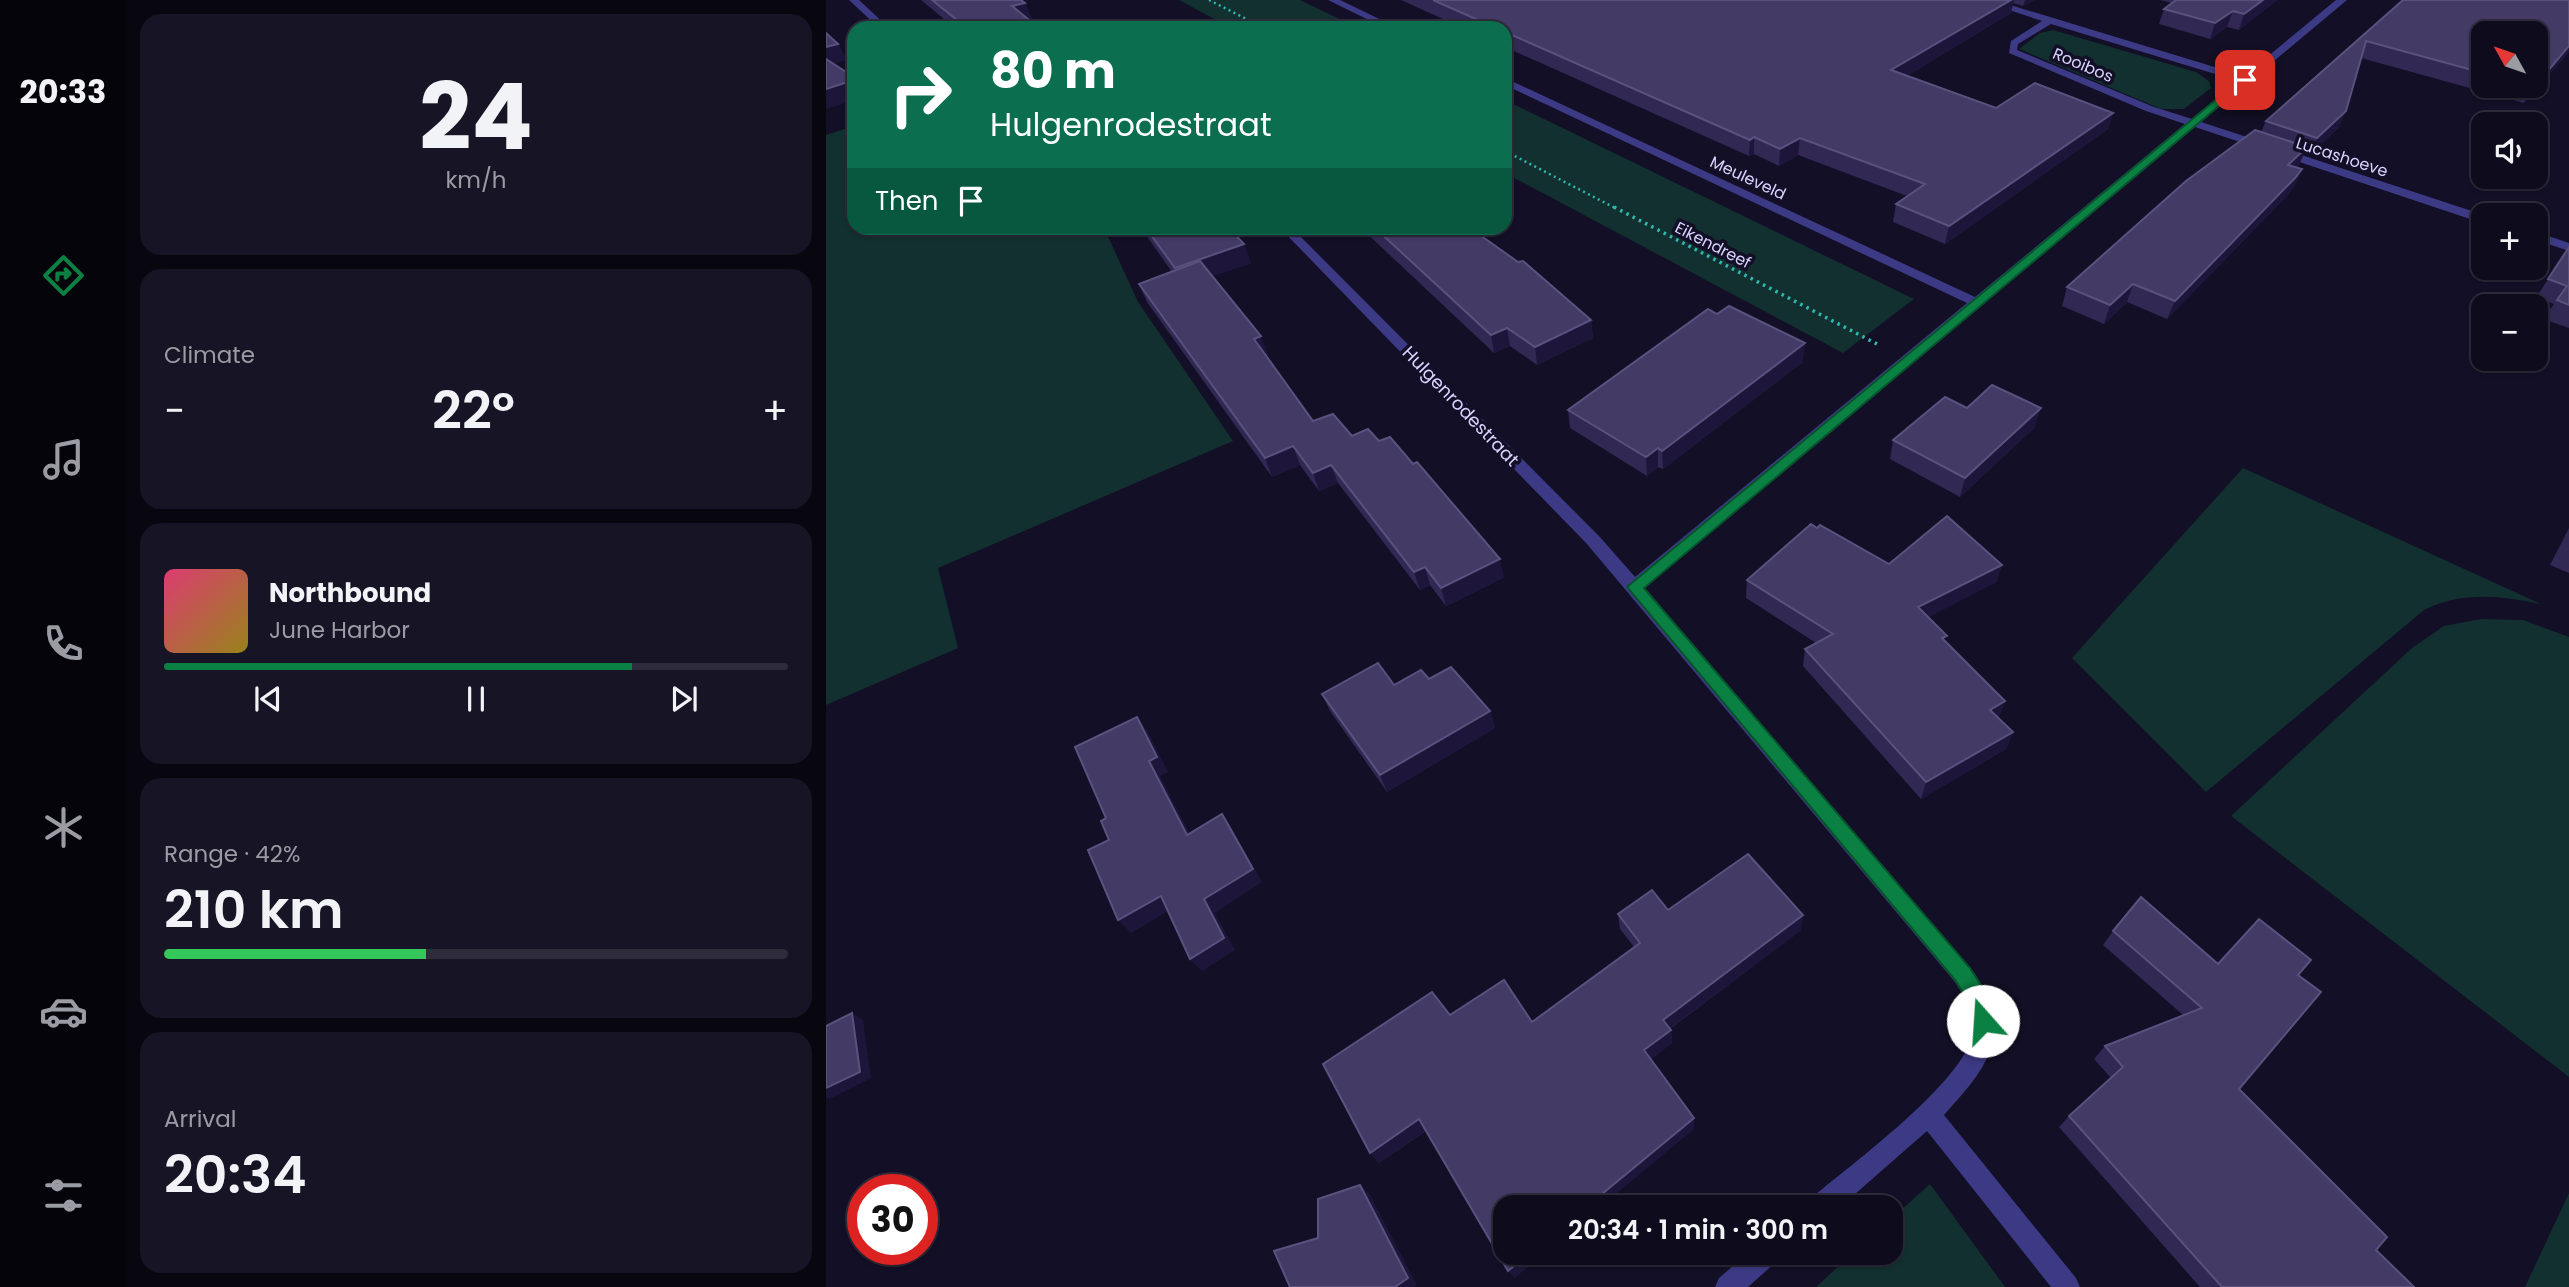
<!DOCTYPE html>
<html lang="en">
<head>
<meta charset="utf-8">
<style>
  body { margin:0; font-family:Poppins,sans-serif; background:#171425; color:#f1f3f6; height:100vh; display:flex; flex-direction:column; font-size:26px; white-space:nowrap }
  * { box-sizing:border-box; margin:0 }
  p { font-size:23px; color:#9b9ba3 }
  .icon { flex:none; width:38px; height:38px; fill:none; stroke:currentColor; stroke-width:2; stroke-linecap:round; stroke-linejoin:round }
  .map { position:relative; flex:1; overflow:hidden }
  .side { display:flex; flex-direction:column; gap:14px; padding:14px; background:#08060f; width:700px }
  .side>* { flex:none }
  .guide { position:absolute; left:21px; top:21px; width:665px; height:214px; border-radius:21px; box-shadow:0 2px 5px #0004,0 0 0 2px #2e2b3b; background:#0b6e4f; color:#fff; overflow:hidden }
  .needle { width:46px; rotate:310deg }
  .controls { position:absolute; left:1645px; top:21px; display:grid; gap:14px }
  .controls a { display:grid; place-items:center; width:77px; height:77px; border-radius:14px; background:#0e0b1c; box-shadow:0 2px 5px #0004,0 0 0 2px #2e2b3b; font-size:35px }
  .speed { position:absolute; left:21px; top:1174px; display:flex; gap:14px; font-size:35px; font-weight:700; text-align:center }
  .speed>* { display:grid; place-content:center; width:91px; height:91px; border-radius:50%; background:#0e0b1c; box-shadow:0 2px 5px #0004,0 0 0 2px #2e2b3b; line-height:1 }
  .speed .limit { border:10px solid #d22; background:#fff; color:#111 }
  .pin { position:absolute; display:grid; place-items:center; width:60px; height:60px; color:#fff; margin:-30px; border-radius:14px; box-shadow:0 4px 10px #0006 }
  .me { position:absolute; width:77px; margin:-38px; rotate:341deg; stroke-linejoin:round; filter:drop-shadow(0 0 5px #0008) }
  .turn { display:flex; align-items:center; gap:24px; height:147px; padding:0 28px; font-size:32px }
  .turn .icon { width:91px; height:91px; stroke-width:2.5 }
  .turn b { display:block; font-size:49px; line-height:60px }
  .then { display:flex; align-items:center; height:66px; padding:0 28px; background:#0003; gap:14px; font-size:26px }
  .big { font-size:52px; font-weight:600; line-height:1.1 }
  .side .card { flex:1; display:flex; flex-direction:column; justify-content:center; gap:10px; min-width:0; padding:0 24px; border-radius:21px; background:#171425 }
  .side .dial { align-items:center; gap:0 }
  .dial b { font-size:91px; line-height:1 }
  .song { display:flex; align-items:center; gap:21px }
  .cover { width:84px; height:84px; border-radius:10px; background:linear-gradient(135deg,hsl(340 70% 55%),hsl(50 70% 35%)) }
  .played { height:7px; border-radius:4px; background:linear-gradient(90deg,#0b8043 75%,#2e2b3b 75%) }
  .keys { display:flex; justify-content:space-around; direction:ltr }
  .heat { display:flex; justify-content:space-between; align-items:center; font-size:38px; direction:ltr }
  .charge { height:10px; border-radius:5px; background:linear-gradient(90deg,#34c759 42%,#2e2b3b 0) }
  .trip { position:absolute; left:667px; top:1195px; width:410px; height:70px; border-radius:21px; background:#0e0b1c; box-shadow:0 2px 5px #0004,0 0 0 2px #2e2b3b; font-weight:600; line-height:70px; text-align:center }
  main { display:flex; flex:1; min-height:0 }
  .dock { display:flex; flex-direction:column; width:126px; justify-content:space-around; align-items:center; background:#06040b; color:#9b9ba3 }
  .dock .icon { width:49px; height:49px }
  .dock .on { color:#0b8043 }
  .dock b { font-size:32px; color:#f1f3f6 }
  .map>svg:first-child { display:block }
  .green { fill:#12302f }
  .lines { fill:none; stroke-linecap:round; stroke-linejoin:round }
  .path-far1 { stroke:#2fb8b0; stroke-width:2.5; stroke-dasharray:2 3.5; stroke-linecap:butt }
  .path { stroke:#2fb8b0; stroke-width:3.5; stroke-dasharray:2.5 4.5; stroke-linecap:butt }
  .street { fill:#3d3a85; fill-rule:evenodd }
  .wall { fill:#312854; fill-rule:evenodd }
  .shaded-wall { fill:#1d163a }
  .building { fill:#433a66; stroke:#5a527e; stroke-width:2 }
  .route { fill:#0b8043; stroke:#07532c; stroke-width:2 }
  .labels { text-anchor:middle; dominant-baseline:central; stroke-width:7; stroke-linejoin:round; paint-order:stroke }
  .far-street-label { font-size:16px; fill:#d9d4ff; stroke:#130f26 }
  .street-label { font-size:18px; fill:#d9d4ff; stroke:#130f26 }
</style>
</head>
<body>
<main>
<nav class="dock">
<b>20:33</b>
<svg class="icon on" aria-label="directions" viewBox="0 0 24 24"><path d="M12 3l9 9-9 9-9-9zM9 14v-3h6M13 9l2 2-2 2"/></svg>
<svg class="icon" aria-label="music" viewBox="0 0 24 24"><path d="M9 18V5l10-2v13"/><circle cx="6" cy="18" r="3"/><circle cx="16" cy="16" r="3"/></svg>
<svg class="icon" aria-label="phone" viewBox="0 0 24 24"><path d="M5 4h4l2 5-3 2q2 4 5 5l2-3 5 2v4C11 20 4 13 5 4z"/></svg>
<svg class="icon" aria-label="climate" viewBox="0 0 24 24"><path d="M12 3v18M4 7l16 10M4 17L20 7"/></svg>
<svg class="icon" aria-label="car" viewBox="0 0 24 24"><path d="M5 17H2v-5l4-1 3-4h7l3 4 3 1v5h-3M9 17h6M6 11h13"/><circle cx="7" cy="17" r="2"/><circle cx="17" cy="17" r="2"/></svg>
<svg class="icon" aria-label="filters" viewBox="0 0 24 24"><path d="M4 7h16M4 17h16"/><circle cx="9" cy="7" r="2"/><circle cx="15" cy="17" r="2"/></svg>
</nav>
<section class="side">
<div class="card dial"><b>24</b><p>km/h</p></div>
<div class="card"><p>Climate</p>
<div class="heat"><a>−</a><b class="big">22°</b><a>+</a></div>
</div>
<div class="card">
<div class="song"><i class="cover"></i><div><b>Northbound</b><p>June Harbor</p></div></div>
<div class="played"></div>
<div class="keys"><svg class="icon" aria-label="previous" viewBox="0 0 24 24"><path d="M18 5L8 12l10 7zM5 5v14"/></svg><svg class="icon" aria-label="pause" viewBox="0 0 24 24"><path d="M8 5v14M16 5v14"/></svg><svg class="icon" aria-label="next" viewBox="0 0 24 24"><path d="M6 5l10 7-10 7zM19 5v14"/></svg></div>
</div>
<div class="card"><p>Range · 42%</p><b class="big">210 km</b><div class="charge"></div></div>
<div class="card"><p>Arrival</p><b class="big">20:34</b></div>
</section>
<div class="map">
<svg width="1743" height="1287" viewBox="0 0 1743 1287">
  <rect width="100%" height="100%" fill="#130f26"/>
  <g class="green">
    <polygon points="353,0 474,0 532,28 405,28"/>
    <polygon points="1227,30 1370,72 1383,81 1385,88 1358,109 1335,109 1193,49 1214,33"/>
    <polygon points="679,100 1088,299 1017,353 679,173"/>
    <polygon points="28,126 28,228 278,228 312,302 407,441 112,568 132,648 0,705 0,135"/>
    <path d="M1417,468L1715,604C1673,596 1637,591 1598,610L1380,792L1246,658Z"/>
    <polygon points="1655,619 1697,620 1743,637 1743,1077 1405,816 1586,648 1618,626"/>
    <polygon points="1104,1184 1179,1287 990,1287 1027,1253 1064,1253 1064,1220"/>
    <polygon points="1743,1193 1743,1287 1699,1287"/>
  </g>
  <g class="lines">
    <g class="path-far1">
      <polyline points="383,0 438,28"/>
      <polyline points="679,151 791,209"/>
    </g>
    <polyline class="path" points="788,207 1051,344"/>
    <g class="street">
      <polygon points="23,0 33,0 63,28 53,28"/>
      <polygon points="502,0 514,0 572,28 559,28"/>
      <path d="M1153,0H1168L1418,76L1510,0H1521L1375,122L1658,215L1657,223L1653,222L1369,127L818,588L1149,974C1187,1037 1162,1066 1118,1115L1250,1278L1254,1287H1225L1101,1131L1013,1208H981L984,1199C1022,1167 1141,1080 1147,1032C1149,1013 1139,998 1129,982L761,544L454,228H466L773,536L809,577L1141,303L679,85V78L1149,297L1359,124L1320,111L1183,53L1185,41L1216,21ZM1225,24L1412,81L1366,119L1328,107L1191,50L1192,44Z"/>
      <polygon points="1710,232 1743,243 1743,251 1710,240"/>
      <polygon points="922,1253 954,1253 950,1262 922,1287 889,1287 893,1278"/>
    </g>
  </g>
  <g class="wall">
    <polygon points="95,0 195,0 199,3 206,19 203,20 213,28 129,28"/>
    <polygon points="575,0 1208,0 1197,6 1187,3 1185,13 1081,76 1170,108 1287,113 1282,129 1119,244 1067,222 1070,204 1081,196 972,155 953,166 928,154 923,156 679,47 679,28 637,28"/>
    <polygon points="1334,0 1451,0 1413,30 1401,27 1384,39 1333,24 1338,9 1346,3"/>
    <path d="M1577,0H1743V52L1698,103L1535,58L1520,111L1512,128L1484,155L1478,153L1473,165L1470,168L1476,169L1468,187L1461,196L1341,319L1301,302L1278,324L1236,306L1241,287L1435,132L1440,121ZM1657,33L1710,86H1657Z"/>
    <polygon points="315,228 403,228 425,263 386,276 442,355 440,355 487,421 526,436 553,441 678,577 620,606 604,585 594,590 512,483 493,491 474,465 446,477 321,302 313,284 346,272"/>
    <polygon points="535,228 644,228 765,320 767,338 711,365 684,346 668,353"/>
    <polygon points="1743,246 1743,328 1717,319 1728,304 1710,298"/>
    <polygon points="891,314 977,362 837,469 832,467 821,476 744,428 742,410"/>
    <polygon points="1141,408 1209,427 1134,497 1064,459 1067,440"/>
    <polygon points="991,528 1063,564 1176,565 1170,582 1102,617 1172,718 1187,732 1180,749 1095,799 977,666 979,649 990,643 920,598 921,580"/>
    <polygon points="1743,528 1743,573 1724,565"/>
    <polygon points="603,679 664,711 669,728 561,792 504,711 496,694 568,685"/>
    <polygon points="842,910 975,930 844,1029 845,1030 846,1043 825,1059 868,1129 679,1253 719,1253 688,1278 600,1131 553,1163 544,1153 624,1015 706,1022 808,947 794,929 792,914"/>
    <polygon points="1287,931 1392,964 1472,975 1413,1089 1550,1250 1588,1287 1374,1287 1233,1127 1243,1116 1285,1078 1268,1059 1279,1046 1357,1015 1277,945"/>
  </g>
  <g class="shaded-wall">
    <polygon points="1185,0 1188,0 1185,13 1063,87 1065,70"/>
    <polygon points="1199,0 1208,0 1197,6"/>
    <polygon points="1437,0 1451,0 1413,30 1418,14"/>
    <polygon points="199,3 206,19 194,22 186,6"/>
    <polygon points="1407,11 1401,27 1384,39 1389,23"/>
    <polygon points="12,44 21,60 0,66 0,47"/>
    <polygon points="1743,46 1743,52 1698,103 1708,87"/>
    <polygon points="28,80 28,100 0,109 0,89"/>
    <polygon points="1520,111 1512,128 1484,155 1491,138"/>
    <polygon points="1287,113 1282,129 1119,244 1123,226"/>
    <polygon points="928,137 928,154 923,156 924,140"/>
    <polygon points="974,138 972,155 953,166 954,149"/>
    <polygon points="1481,147 1473,165 1454,183 1462,165"/>
    <polygon points="1476,169 1468,187 1461,196 1341,319 1349,301"/>
    <polygon points="418,244 425,263 356,287 349,268"/>
    <polygon points="1307,284 1301,302 1278,324 1284,305"/>
    <polygon points="765,320 767,338 711,365 709,347"/>
    <polygon points="681,328 684,346 668,353 665,335"/>
    <polygon points="435,336 442,355 435,357 428,339"/>
    <polygon points="979,343 977,362 837,469 836,451"/>
    <polygon points="1215,408 1209,427 1134,497 1139,478"/>
    <polygon points="467,446 474,465 446,477 439,458"/>
    <polygon points="832,448 832,467 821,476 820,457"/>
    <polygon points="505,465 512,483 493,491 487,473"/>
    <polygon points="674,559 678,577 620,606 615,588"/>
    <polygon points="1176,565 1170,582 1088,625 1092,607"/>
    <polygon points="599,567 604,585 594,590 588,572"/>
    <polygon points="1179,701 1173,718 1158,726 1164,710"/>
    <polygon points="664,711 669,728 561,792 554,775"/>
    <polygon points="311,717 322,732 342,772 334,776 372,850 361,835 323,761"/>
    <polygon points="1187,732 1180,749 1095,799 1100,782"/>
    <polygon points="396,814 406,829 436,882 389,913 409,950 376,971 364,959"/>
    <polygon points="335,896 346,909 305,933 292,920"/>
    <polygon points="977,915 975,930 838,1033 837,1020"/>
    <polygon points="26,1013 37,1020 45,1078 3,1099 0,1097 0,1088"/>
    <polygon points="845,1030 846,1043 820,1063 818,1050"/>
    <polygon points="868,1118 868,1129 773,1208 759,1208"/>
    <polygon points="593,1119 601,1130 553,1163 544,1153"/>
    <polygon points="534,1185 544,1195 591,1285 588,1287 569,1287"/>
    <polygon points="704,1253 719,1253 688,1278 682,1271"/>
  </g>
  <g class="building">
    <polygon points="106,0 195,0 199,3 186,6 213,28 141,28"/>
    <polygon points="607,0 1185,0 1065,70 1170,108 1209,83 1287,113 1123,226 1070,204 1099,184 974,138 954,149 928,137 924,140 679,32 679,28 670,28"/>
    <polygon points="1350,0 1437,0 1418,14 1407,11 1389,23 1338,9"/>
    <polygon points="1577,0 1743,0 1743,46 1710,85 1710,33 1657,33 1657,73 1540,41 1520,111 1491,138 1440,121"/>
    <polygon points="0,33 12,44 0,47"/>
    <polygon points="0,59 28,77 28,80 0,89"/>
    <polygon points="1429,130 1481,147 1462,165 1476,169 1469,178 1349,301 1307,284 1284,305 1241,287 1360,181"/>
    <polygon points="320,228 403,228 418,244 349,268"/>
    <polygon points="549,228 644,228 692,262 697,261 765,320 709,347 681,328 665,335"/>
    <polygon points="1743,247 1743,305 1731,300 1741,286 1722,279"/>
    <polygon points="374,261 435,336 428,339 487,421 507,414 526,436 542,429 553,441 564,437 587,464 591,462 674,559 615,588 599,567 588,572 505,465 487,473 467,446 439,458 313,284"/>
    <polygon points="903,306 979,343 836,451 832,448 820,457 742,410 882,309 891,314"/>
    <polygon points="1166,385 1215,408 1139,478 1067,440 1119,397 1141,408"/>
    <polygon points="1121,516 1176,565 1092,607 1121,636 1116,638 1179,701 1164,710 1187,732 1100,782 979,649 1007,634 921,580 985,524 991,528 994,525 1063,564"/>
    <polygon points="552,663 568,685 595,670 603,679 625,667 664,711 554,775 496,694"/>
    <polygon points="311,717 331,757 323,761 361,835 396,814 427,869 378,899 398,938 364,959 335,896 292,920 262,850 283,840 275,821 280,818 249,747"/>
    <polygon points="922,854 977,915 837,1020 845,1030 818,1050 868,1118 759,1208 679,1208 679,1253 704,1253 682,1271 593,1119 544,1153 497,1064 606,992 624,1015 678,980 706,1022 814,943 792,914 826,890 842,910"/>
    <polygon points="1315,897 1392,964 1433,919 1485,960 1472,975 1495,992 1413,1089 1561,1237 1550,1250 1588,1287 1396,1287 1243,1116 1297,1067 1279,1046 1376,1008 1287,931"/>
    <polygon points="26,1013 34,1072 0,1088 0,1026"/>
    <polygon points="534,1185 582,1278 569,1287 464,1287 448,1251 492,1238 492,1199"/>
  </g>
  <path class="route" d="M1416,78L1424,80L818,588L1144,968C1155,986 1173,1006 1164,1028L1157,1031L1149,1028L1145,1007L1130,981L801,587Z"/>
  <g class="labels">
    <g class="far-street-label">
      <text transform="translate(1257 65) rotate(23)">Rooibos</text>
      <text transform="translate(1516 157) rotate(18)">Lucashoeve</text>
      <text transform="translate(922 178) rotate(25)">Meuleveld</text>
      <text transform="translate(887 245) rotate(27)">Eikendreef</text>
    </g>
    <g class="street-label">
      <text transform="translate(635 406) rotate(46)">Hulgenrodestraat</text>
    </g>
  </g>
</svg>
<div class="controls">
<a><svg class="needle" viewBox="-14 -14 28 28"><path d="M0-13l5 13h-10z" fill="#e53935"/><path d="M0 13l5-13h-10z" fill="#9b9ba3"/></svg></a>
<a><svg class="icon" aria-label="sound" viewBox="0 0 24 24"><path d="M4 9h4l5-4v14l-5-4H4zM17 9q2 3 0 6"/></svg></a>
<a>+</a>
<a>−</a>
</div>
<div class="speed"><div class="limit">30</div></div>
<div class="pin" style="left:1419px;top:80px;background:#d93025"><svg class="icon" aria-label="arrive" viewBox="0 0 24 24"><path d="M6 21V4h12l-3 4 3 4H6"/></svg></div>
<svg class="me" style="left:1157px;top:1021px" viewBox="-20 -20 40 40"><circle r="19" fill="#fff"/><path d="M0-13L10 11 0 6-10 11z" fill="#0b8043"/></svg>
<div class="trip">20:34 · 1 min · 300 m</div>
<div class="guide">
<div class="turn"><svg class="icon" aria-label="right" viewBox="0 0 24 24"><path d="M7 20v-9h11M14 6l5 5-5 5"/></svg><div><b>80 m</b>Hulgenrodestraat</div></div>
<div class="then">Then<svg class="icon" aria-label="arrive" viewBox="0 0 24 24"><path d="M6 21V4h12l-3 4 3 4H6"/></svg></div>
</div>
</div>
</main>
</body>
</html>
